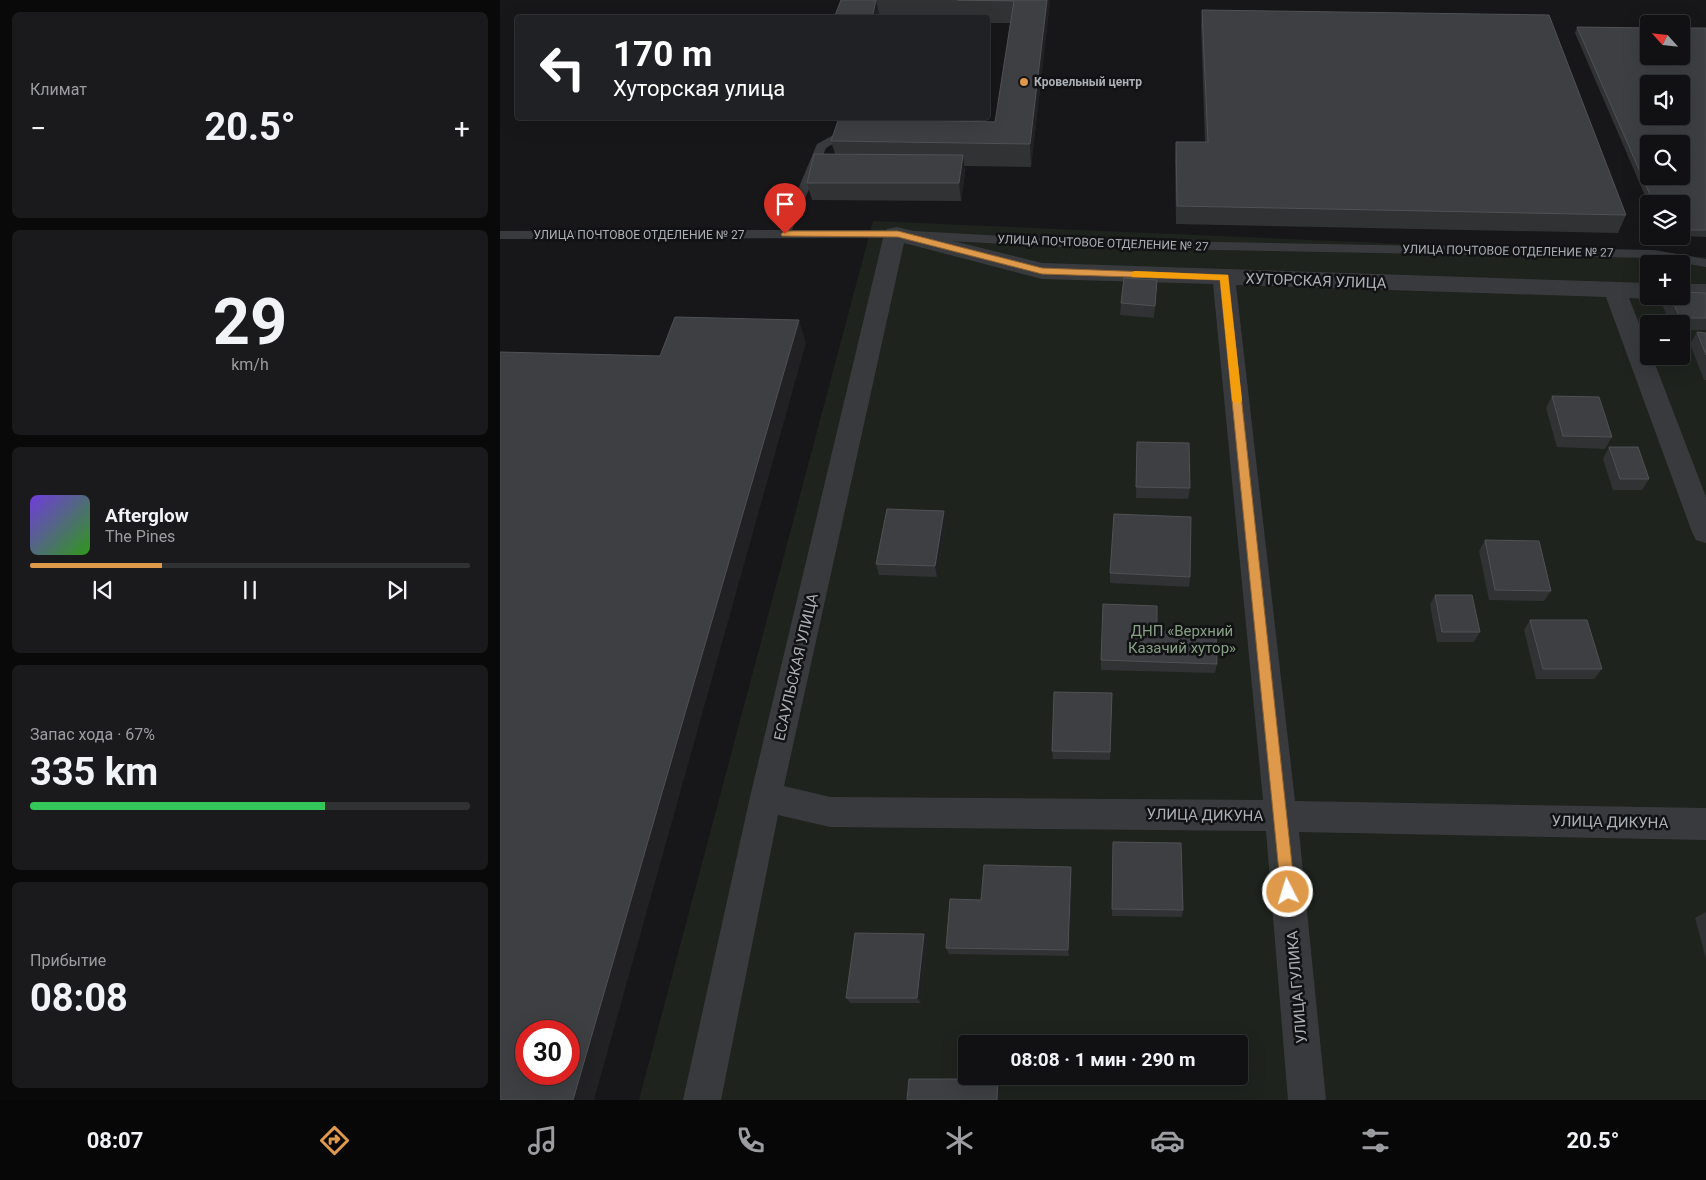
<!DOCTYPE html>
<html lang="ru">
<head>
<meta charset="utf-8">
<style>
  body { margin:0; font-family:Roboto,sans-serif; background:#1a1a1c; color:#f1f3f6; height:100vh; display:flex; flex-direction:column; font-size:19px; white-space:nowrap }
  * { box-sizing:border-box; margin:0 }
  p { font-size:16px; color:#9c9da0 }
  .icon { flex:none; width:28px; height:28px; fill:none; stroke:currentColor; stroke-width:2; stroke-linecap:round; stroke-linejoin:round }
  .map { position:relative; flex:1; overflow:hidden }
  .sheet { display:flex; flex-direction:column; gap:12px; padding:12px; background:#09090a; width:500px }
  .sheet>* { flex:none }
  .hud { position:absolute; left:15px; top:15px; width:475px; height:105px; border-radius:5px; box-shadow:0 5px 20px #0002,0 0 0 1px #303133; background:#202124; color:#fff; overflow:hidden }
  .needle { width:32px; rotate:297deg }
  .tools { position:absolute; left:1140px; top:15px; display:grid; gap:10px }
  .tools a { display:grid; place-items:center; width:50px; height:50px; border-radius:5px; background:#111113; box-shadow:0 5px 20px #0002,0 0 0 1px #303133; font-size:25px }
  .speed { position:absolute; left:15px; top:1020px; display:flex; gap:10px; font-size:25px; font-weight:700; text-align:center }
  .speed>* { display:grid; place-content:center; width:65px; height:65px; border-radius:50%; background:#111113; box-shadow:0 5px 20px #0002,0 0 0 1px #303133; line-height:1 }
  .speed .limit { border:8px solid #d22; background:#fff; color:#111 }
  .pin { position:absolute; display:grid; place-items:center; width:42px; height:42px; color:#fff; margin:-51px -21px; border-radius:50% 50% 50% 0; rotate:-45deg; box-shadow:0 0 5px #0007 }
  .pin .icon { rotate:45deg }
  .me { position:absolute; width:55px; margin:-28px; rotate:355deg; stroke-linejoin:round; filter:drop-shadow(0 0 4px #0008) }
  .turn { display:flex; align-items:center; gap:18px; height:105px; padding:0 15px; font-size:22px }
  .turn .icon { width:65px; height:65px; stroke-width:2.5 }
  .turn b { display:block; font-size:35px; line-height:42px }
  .big { font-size:38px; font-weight:700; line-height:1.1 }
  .sheet .tile { flex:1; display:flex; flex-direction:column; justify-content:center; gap:8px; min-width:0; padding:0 18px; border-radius:8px; background:#1a1a1c }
  .sheet .dial { align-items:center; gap:0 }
  .dial b { font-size:65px; line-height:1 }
  .song { display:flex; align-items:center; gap:15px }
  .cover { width:60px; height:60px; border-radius:8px; background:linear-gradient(135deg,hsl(260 70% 55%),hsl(110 70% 35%)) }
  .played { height:5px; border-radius:2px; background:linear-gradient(90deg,#de994a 30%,#303133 30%) }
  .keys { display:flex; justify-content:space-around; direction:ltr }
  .heat { display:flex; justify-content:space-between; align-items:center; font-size:28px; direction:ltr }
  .charge { height:8px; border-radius:4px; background:linear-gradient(90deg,#34c759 67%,#303133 0) }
  .trip { position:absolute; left:458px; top:1035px; width:290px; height:50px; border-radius:5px; background:#111113; box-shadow:0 5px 20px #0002,0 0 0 1px #303133; font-weight:700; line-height:50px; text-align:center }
  .tab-bar { display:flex; height:80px; justify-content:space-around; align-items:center; background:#070708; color:#9c9da0 }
  .tab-bar .icon { width:35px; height:35px }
  .tab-bar .selected { color:#de994a }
  .tab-bar b { font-size:22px; color:#f1f3f6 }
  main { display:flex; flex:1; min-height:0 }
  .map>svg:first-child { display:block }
  .green { fill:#1e231e; fill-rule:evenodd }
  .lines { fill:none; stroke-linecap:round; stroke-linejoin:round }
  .lane { fill:#393a3d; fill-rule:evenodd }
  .street { fill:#393a3d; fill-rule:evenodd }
  .wall { fill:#303234 }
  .shaded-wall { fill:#212123 }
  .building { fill:#3d3f42; stroke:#4f5154; fill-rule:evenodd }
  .route { fill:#de994a; stroke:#906330 }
  .slow { fill:#f59e0b }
  .poi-dot { fill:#de994a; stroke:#121214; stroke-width:2 }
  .labels { text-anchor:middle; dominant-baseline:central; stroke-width:5; stroke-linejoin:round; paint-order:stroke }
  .far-poi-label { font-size:12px; font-weight:bold; fill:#abb0b7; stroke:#121214; text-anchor:start }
  .far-street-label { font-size:12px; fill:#abb0b7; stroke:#121214 }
  .street-label { font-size:15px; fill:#abb0b7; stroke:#121214 }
  .park-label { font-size:15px; fill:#86a084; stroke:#121214 }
</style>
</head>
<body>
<main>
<section class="sheet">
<div class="tile"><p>Климат</p>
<div class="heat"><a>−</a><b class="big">20.5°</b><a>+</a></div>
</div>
<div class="tile dial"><b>29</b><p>km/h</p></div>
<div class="tile">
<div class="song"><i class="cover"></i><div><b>Afterglow</b><p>The Pines</p></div></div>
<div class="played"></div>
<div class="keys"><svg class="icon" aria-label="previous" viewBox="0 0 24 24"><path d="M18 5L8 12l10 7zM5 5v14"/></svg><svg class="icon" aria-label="pause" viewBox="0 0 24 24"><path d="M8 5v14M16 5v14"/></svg><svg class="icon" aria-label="next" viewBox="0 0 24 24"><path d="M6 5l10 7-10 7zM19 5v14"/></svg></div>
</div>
<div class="tile"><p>Запас хода · 67%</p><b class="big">335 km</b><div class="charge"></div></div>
<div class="tile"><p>Прибытие</p><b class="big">08:08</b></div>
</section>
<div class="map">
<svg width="1206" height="1100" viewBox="0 0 1206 1100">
  <rect width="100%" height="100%" fill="#171719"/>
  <path class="green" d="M373,221L1206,257V1100H139ZM1149,264H1181V296H1149ZM1149,324H1181V356H1149ZM466,1044H739V1076H466Z"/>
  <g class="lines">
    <g class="lane">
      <polygon points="364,118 376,118 326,148 292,230 395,230 559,239 1154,250 1206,259 1206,267 1154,258 559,247 395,238 0,239 0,231 281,230 317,144"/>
      <path d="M469,118H479L478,123C472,128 454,127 448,122L453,119L468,120Z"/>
    </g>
    <g class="street">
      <path d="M397,227L542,263L1149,283V296H1157L1149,299L1129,298L1149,349V356H1152L1206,497V543L1196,540L1192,532L1106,297L736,285L795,801L1206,808V840L799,832L826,1100H788L766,831L330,827L278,815L221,1100H183L250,797L384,234L387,229ZM404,243L542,279L713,284L763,800L330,797L284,786Z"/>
      <polygon points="1181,284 1206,284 1206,300 1181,300 1173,298 1181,296"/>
    </g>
  </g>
  <g class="wall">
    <polygon points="341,0 550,0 531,167 464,166 465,173 461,201 312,200 307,183 335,154 331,141 495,122 510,23 488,23 488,18 334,18"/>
    <polygon points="702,10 1126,215 1118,233 676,224 675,160 676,142 705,142 701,27"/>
    <polygon points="1077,27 1206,28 1206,237 1179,236 1181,236 1181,204 1149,204 1149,205 1075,33"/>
    <polygon points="656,292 654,318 620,315 621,303"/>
    <polygon points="1206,293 1206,330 1181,330 1181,324 1170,324 1162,304 1166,296 1181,296"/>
    <polygon points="1197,332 1206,333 1206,380 1204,380 1190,344"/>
    <polygon points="1052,396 1112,437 1105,449 1057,447 1046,408"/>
    <polygon points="637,442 690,488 688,499 636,498"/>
    <polygon points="1109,447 1149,479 1142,490 1113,490 1103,459"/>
    <polygon points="446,522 437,577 379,575 376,564"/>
    <polygon points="985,540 1051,591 1044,601 989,600 979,551"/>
    <polygon points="610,573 690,577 689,587 610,583"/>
    <polygon points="935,595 980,632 974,642 937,642 930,605"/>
    <polygon points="1030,620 1102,669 1094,679 1036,679 1024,630"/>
    <polygon points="657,631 717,664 715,673 601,670 601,660"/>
    <polygon points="612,693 610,760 553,759 552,751"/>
    <polygon points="613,842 683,910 682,917 612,916"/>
    <polygon points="572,874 569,956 449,954 446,948"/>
    <polygon points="1206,912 1206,959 1195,918"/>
    <polygon points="424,934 427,940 421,1003 351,1003 346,998"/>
  </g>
  <g class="shaded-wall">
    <polygon points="376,0 380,18 372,18"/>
    <polygon points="547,0 550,0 550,3 531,167 530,144"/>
    <polygon points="463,155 465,173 461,201 459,183"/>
    <polygon points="299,320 306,343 94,1100 73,1100"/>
    <polygon points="444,511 446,522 437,577 435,566"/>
    <polygon points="571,867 572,874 569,956 568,950"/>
    <polygon points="424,934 427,940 421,1003 417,998"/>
    <polygon points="498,1079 500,1083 499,1100 497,1100"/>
  </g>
  <g class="building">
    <polygon points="341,0 376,0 372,18 334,18"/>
    <polygon points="457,0 547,0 530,144 331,141 339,118 495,122 514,1"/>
    <polygon points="702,10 1049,15 1126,215 677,206 676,142 708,142"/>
    <path d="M1077,27L1149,28V56H1181V28H1206V230H1181V204H1154ZM1149,84H1181V116H1149ZM1149,144H1181V176H1149Z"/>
    <polygon points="314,154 463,155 459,183 307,183"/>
    <polygon points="624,278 657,280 655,306 621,303"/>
    <polygon points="1181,292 1206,293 1206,318 1180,318 1170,296 1181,296"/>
    <path d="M175,317L299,320L73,1100H0V352L160,356ZM26,1031H69V1074H26Z"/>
    <polygon points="1197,332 1206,333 1206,355"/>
    <polygon points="1052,396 1099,397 1112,437 1063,436"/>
    <polygon points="637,442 689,443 690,488 636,487"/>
    <polygon points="1109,447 1138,447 1149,479 1120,479"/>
    <polygon points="387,509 444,511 435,566 376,564"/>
    <polygon points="614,514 691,517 690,577 610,573"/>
    <polygon points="985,540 1039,541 1051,591 995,590"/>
    <polygon points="935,595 972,595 980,632 942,632"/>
    <polygon points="603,604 657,606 657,631 716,632 717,664 601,660"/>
    <polygon points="1030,620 1087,620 1102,669 1043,669"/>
    <polygon points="554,692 612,693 610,752 552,751"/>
    <polygon points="613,842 681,843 683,910 612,909"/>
    <polygon points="484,865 571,867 568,950 446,948 450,899 481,900"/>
    <polygon points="355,933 424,934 417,998 346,998"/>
    <polygon points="409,1079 498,1079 497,1100 407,1100"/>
  </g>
  <polygon class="route" points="285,231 398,231 542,268 728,275 795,892 793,897 788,899 783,897 781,892 720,280 542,274 398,237 282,236 281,234"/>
  <polygon class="slow" points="635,271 728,275 742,400 741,403 734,403 732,400 720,280 632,277 632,272"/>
  <circle class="poi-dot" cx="524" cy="82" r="5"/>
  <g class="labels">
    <g class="far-poi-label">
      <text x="534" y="82">Кровельный центр</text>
    </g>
    <g class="far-street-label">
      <text x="139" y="235">УЛИЦА ПОЧТОВОЕ ОТДЕЛЕНИЕ № 27</text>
      <text transform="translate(603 243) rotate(2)">УЛИЦА ПОЧТОВОЕ ОТДЕЛЕНИЕ № 27</text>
      <text transform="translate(1008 251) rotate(1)">УЛИЦА ПОЧТОВОЕ ОТДЕЛЕНИЕ № 27</text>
    </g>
    <g class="street-label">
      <text transform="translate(816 281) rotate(2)">ХУТОРСКАЯ УЛИЦА</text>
      <text transform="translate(296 667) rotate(-77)">ЕСАУЛЬСКАЯ УЛИЦА</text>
      <text transform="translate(705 815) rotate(1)">УЛИЦА ДИКУНА</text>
      <text transform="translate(1110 822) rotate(1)">УЛИЦА ДИКУНА</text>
      <text transform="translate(797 987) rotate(-95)">УЛИЦА ГУЛИКА</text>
    </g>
    <g class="park-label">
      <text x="682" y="631">ДНП «Верхний<tspan x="682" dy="17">Казачий хутор»</tspan></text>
    </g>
  </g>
</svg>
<div class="tools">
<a><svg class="needle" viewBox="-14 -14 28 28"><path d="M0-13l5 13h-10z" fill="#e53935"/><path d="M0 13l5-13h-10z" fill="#9c9da0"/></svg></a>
<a><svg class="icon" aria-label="sound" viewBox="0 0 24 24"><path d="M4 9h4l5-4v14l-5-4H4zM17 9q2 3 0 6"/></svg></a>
<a><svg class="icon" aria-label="search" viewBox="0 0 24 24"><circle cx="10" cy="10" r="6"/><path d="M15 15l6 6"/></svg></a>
<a><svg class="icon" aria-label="layers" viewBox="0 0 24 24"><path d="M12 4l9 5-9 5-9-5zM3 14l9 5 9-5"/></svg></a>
<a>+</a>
<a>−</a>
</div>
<div class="speed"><div class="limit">30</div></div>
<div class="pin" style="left:285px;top:234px;background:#d93025"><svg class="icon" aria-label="arrive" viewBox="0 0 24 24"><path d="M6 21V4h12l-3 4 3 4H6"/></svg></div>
<svg class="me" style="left:788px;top:892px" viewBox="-20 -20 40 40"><circle r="17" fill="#de994a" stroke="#fff" stroke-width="3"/><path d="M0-11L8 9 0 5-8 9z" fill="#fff"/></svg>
<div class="trip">08:08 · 1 мин · 290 m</div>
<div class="hud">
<div class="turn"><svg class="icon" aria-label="left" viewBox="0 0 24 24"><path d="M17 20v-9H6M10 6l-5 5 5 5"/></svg><div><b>170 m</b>Хуторская улица</div></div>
</div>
</div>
</main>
<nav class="tab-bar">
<b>08:07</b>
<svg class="icon selected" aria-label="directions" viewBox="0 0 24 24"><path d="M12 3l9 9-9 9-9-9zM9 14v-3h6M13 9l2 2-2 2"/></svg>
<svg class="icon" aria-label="music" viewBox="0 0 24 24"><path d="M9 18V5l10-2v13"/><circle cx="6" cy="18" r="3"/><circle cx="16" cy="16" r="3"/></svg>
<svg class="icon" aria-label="phone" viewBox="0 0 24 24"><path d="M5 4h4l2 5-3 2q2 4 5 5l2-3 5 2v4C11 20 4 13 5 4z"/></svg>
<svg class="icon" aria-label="climate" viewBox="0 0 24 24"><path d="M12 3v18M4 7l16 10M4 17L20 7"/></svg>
<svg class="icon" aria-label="car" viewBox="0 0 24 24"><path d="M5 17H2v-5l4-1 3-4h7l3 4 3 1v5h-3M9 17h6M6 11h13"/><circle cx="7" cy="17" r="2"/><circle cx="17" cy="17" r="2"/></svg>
<svg class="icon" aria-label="filters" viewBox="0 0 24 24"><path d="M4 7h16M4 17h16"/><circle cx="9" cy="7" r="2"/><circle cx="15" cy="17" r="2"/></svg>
<b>20.5°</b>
</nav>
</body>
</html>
